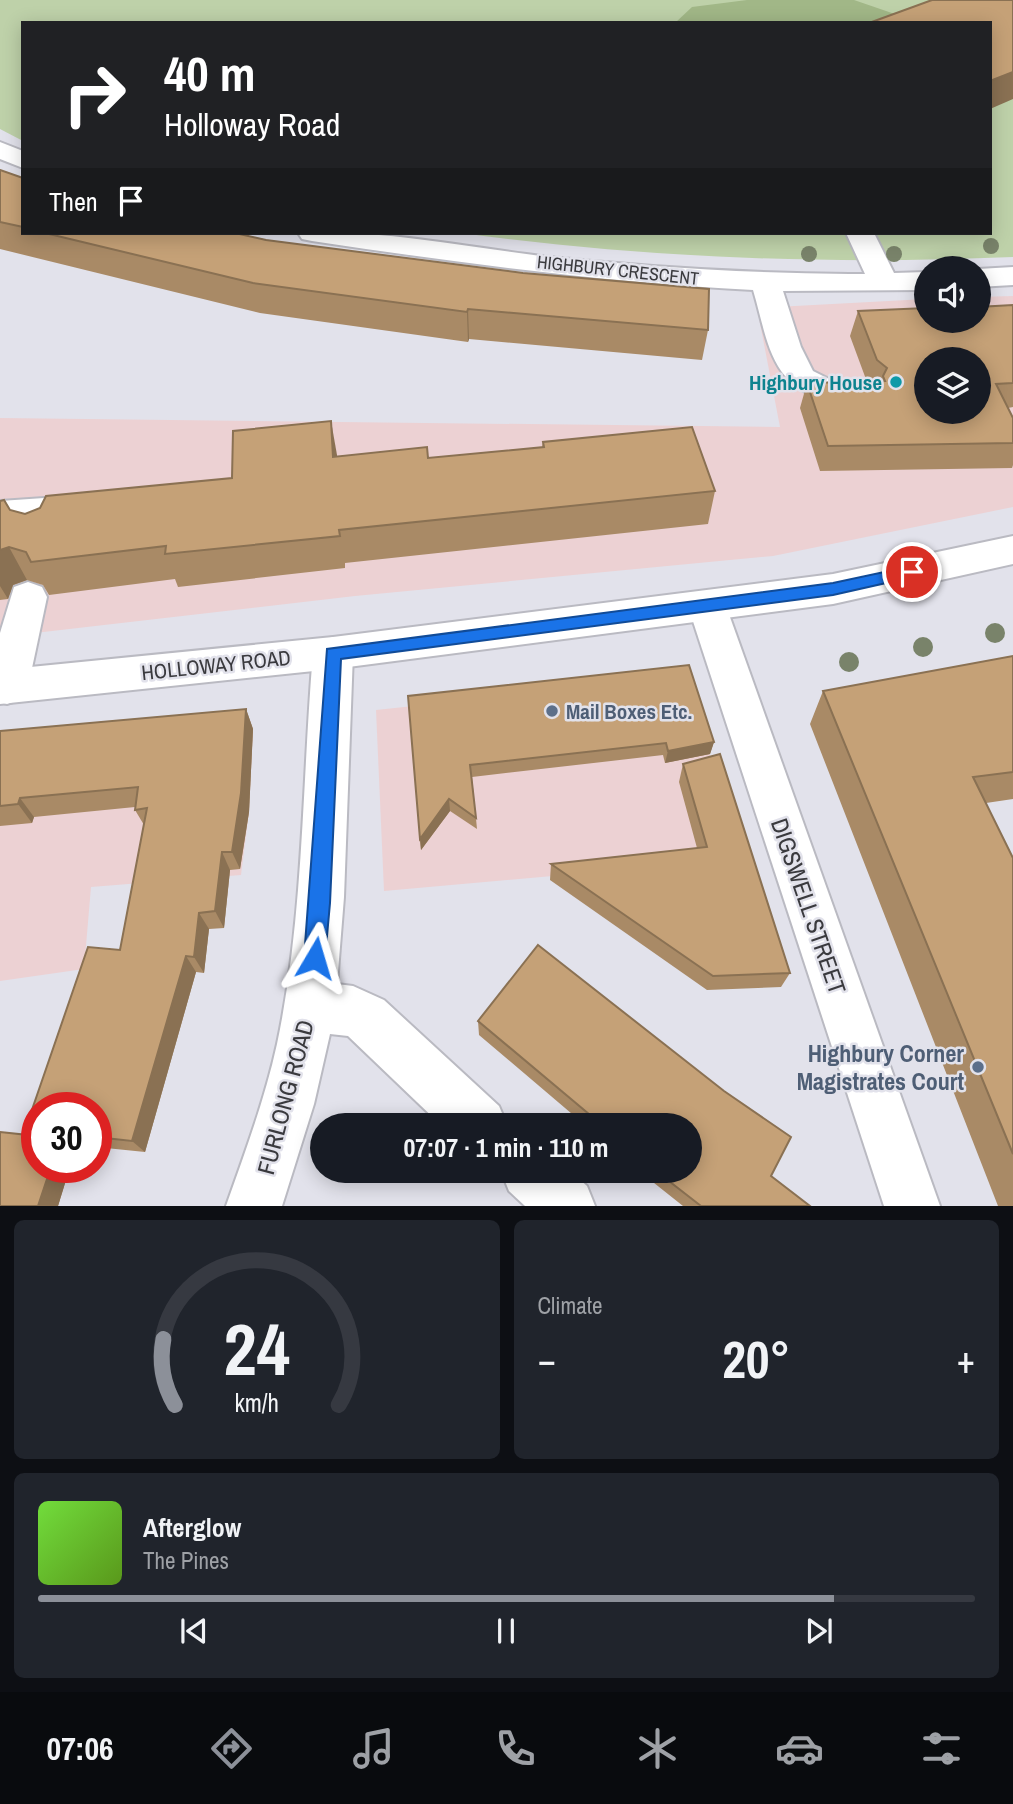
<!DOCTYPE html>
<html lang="en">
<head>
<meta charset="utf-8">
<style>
  body { margin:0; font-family:"Archivo Narrow",sans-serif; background:#20242c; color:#f1f3f6; height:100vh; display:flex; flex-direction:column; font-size:26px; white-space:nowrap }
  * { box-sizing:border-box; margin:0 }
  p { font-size:23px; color:#9ea1a6 }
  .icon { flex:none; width:38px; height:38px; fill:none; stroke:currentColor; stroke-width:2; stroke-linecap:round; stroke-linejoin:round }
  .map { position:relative; height:1206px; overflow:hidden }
  .drawer { display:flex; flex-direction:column; gap:14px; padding:14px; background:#0d0f14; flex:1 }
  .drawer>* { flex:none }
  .banner { position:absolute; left:21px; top:21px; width:971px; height:214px; border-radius:0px; box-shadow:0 4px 18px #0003; background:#202124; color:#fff; overflow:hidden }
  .fabs { position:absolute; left:914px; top:256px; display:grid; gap:14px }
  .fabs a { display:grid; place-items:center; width:77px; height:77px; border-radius:50%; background:#171b24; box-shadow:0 4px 18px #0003; font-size:35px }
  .speed { position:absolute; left:21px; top:1092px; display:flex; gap:14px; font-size:35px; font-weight:700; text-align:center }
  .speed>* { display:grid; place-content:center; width:91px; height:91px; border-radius:50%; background:#171b24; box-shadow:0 4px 18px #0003; line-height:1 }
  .speed .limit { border:10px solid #d22; background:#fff; color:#111 }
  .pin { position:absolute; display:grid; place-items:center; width:60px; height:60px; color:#fff; margin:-30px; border:4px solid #fff; border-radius:50%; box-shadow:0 2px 7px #0007 }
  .me { position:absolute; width:77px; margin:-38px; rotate:7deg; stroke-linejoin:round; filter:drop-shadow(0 0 5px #0008) }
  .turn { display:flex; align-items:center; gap:24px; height:147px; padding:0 28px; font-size:32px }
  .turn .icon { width:91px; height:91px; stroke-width:2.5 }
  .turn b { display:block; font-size:49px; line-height:60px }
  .then { display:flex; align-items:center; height:66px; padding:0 28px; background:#0003; gap:14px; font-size:26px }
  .big { font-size:52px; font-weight:700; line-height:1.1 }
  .drawer .widget { flex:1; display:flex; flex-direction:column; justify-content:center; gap:10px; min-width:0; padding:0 24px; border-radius:10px; background:#20242c }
  .drawer .dial { align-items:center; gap:0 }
  .dial svg { height:182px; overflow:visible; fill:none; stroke:#363941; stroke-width:7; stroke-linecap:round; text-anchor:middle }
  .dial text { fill:#f1f3f6; stroke:none }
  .song { display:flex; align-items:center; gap:21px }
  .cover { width:84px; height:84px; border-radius:10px; background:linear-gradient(135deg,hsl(100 70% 55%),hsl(90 70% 35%)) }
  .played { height:7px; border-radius:4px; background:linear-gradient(90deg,#8c9099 85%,#363941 85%) }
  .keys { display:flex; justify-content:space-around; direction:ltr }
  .heat { display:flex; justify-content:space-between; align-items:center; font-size:38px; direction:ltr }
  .drawer .tiles { flex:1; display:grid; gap:14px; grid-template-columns:1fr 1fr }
  .widget:last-child { grid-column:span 2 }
  .trip { position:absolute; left:310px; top:1113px; width:392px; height:70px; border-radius:35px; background:#171b24; box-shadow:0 4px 18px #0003; font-weight:700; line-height:70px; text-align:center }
  .menu { display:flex; height:112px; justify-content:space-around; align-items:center; background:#090b0e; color:#9ea1a6 }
  .menu .icon { width:49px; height:49px }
  .menu .current { color:#8c9099 }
  .menu b { font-size:32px; color:#f1f3f6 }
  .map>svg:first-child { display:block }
  .commercial { fill:#ecd1d3; fill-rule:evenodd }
  .green { fill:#bed1a9 }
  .forest { fill:#a1b787 }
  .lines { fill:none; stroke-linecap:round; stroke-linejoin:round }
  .minor-casing { stroke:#babac2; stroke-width:4 }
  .highway-casing { stroke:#babac2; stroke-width:4 }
  .minor { fill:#fff; fill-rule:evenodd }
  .highway { fill:#fff; fill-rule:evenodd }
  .tree { fill:#79836a }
  .wall { fill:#a98a66 }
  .shaded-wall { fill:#8a7153 }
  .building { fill:#c5a177; stroke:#8a7153; stroke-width:2; fill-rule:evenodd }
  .route { fill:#1a73e8; stroke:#114b97; stroke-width:2 }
  .culture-dot { fill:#0f9aa8; stroke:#e2e2eb; stroke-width:2.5 }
  .service-dot { fill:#5c6f8a; stroke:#e2e2eb; stroke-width:2.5 }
  .labels { text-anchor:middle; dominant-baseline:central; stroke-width:5; stroke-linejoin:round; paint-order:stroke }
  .far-street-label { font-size:18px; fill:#3a3a3e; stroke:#e2e2eb }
  .culture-label { font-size:21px; font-weight:bold; fill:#0d838f; stroke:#e2e2eb; text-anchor:end }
  .street-label { font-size:21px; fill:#3a3a3e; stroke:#e2e2eb }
  .service-label { font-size:21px; font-weight:bold; fill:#4e5e75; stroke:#e2e2eb; text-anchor:start }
  .near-street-label { font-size:24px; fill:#3a3a3e; stroke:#e2e2eb }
  .near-service-label { font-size:24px; font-weight:bold; fill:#4e5e75; stroke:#e2e2eb; text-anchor:end }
</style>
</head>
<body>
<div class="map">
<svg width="1013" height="1206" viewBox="0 0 1013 1206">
  <rect width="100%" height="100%" fill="#e2e2eb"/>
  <g class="commercial">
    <path d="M1013,296V507L773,556L355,596L0,637V418L780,427L757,308L926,299V320H978V297ZM926,359H978V411H926Z"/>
    <polygon points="686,677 742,859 384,891 376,710"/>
    <polygon points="253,729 249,812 241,875 91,887 84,969 0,981 0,751"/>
  </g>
  <path class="green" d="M0,0H973L1013,17V257C828,265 644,258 461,233H990V23H23V141L0,129Z"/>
  <polygon class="forest" points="747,0 854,0 921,23 675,23 692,7"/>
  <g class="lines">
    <g class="minor-casing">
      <g id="minor">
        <polygon points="0,142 23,151 23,168 0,159"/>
        <path d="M298,233C380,229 461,246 541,256C644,267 746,273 849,274H865L846,233H874L894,273L926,272V290L783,291L801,347L813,371L831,380L871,388L876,395L871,402C857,406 843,404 828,401C769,386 768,340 753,290C605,282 459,263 312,241L302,239Z"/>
        <polygon points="1013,267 1013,285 978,287 978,269"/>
        <path d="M44,498L57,502C64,515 61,528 54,540L41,544L28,540L23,531L24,525L0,527V501Z"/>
        <polygon points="28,582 42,587 47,597 28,687 21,699 7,704 0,702 0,633 14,587"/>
        <polygon points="707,591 721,595 726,606 940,1206 884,1206 688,606 693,595"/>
        <path d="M333,637L347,642L353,653L344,897L337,984L353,986L384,1000L499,1106L507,1125H441L348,1036L330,1034L314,1104L282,1206H226C245,1152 265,1099 277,1044C304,916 302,783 313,653L319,642Z"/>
        <polygon points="501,1171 570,1171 587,1186 595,1206 525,1206 509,1191"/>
      </g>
    </g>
    <g class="highway-casing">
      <polygon id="highway" points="1013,536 1013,564 833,604 333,669 0,704 0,670 333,637 833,574"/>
    </g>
    <use href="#minor" class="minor"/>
    <use href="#highway" class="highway"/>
  </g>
  <g class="tree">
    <circle cx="991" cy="246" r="8"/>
    <circle cx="809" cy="254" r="8"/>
    <circle cx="894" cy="254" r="8"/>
    <circle cx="995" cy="633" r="10"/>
    <circle cx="923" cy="647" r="10"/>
    <circle cx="849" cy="662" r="10"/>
  </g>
  <g class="wall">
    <polygon points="0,170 23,178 23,233 235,233 708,330 702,360 469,339 468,342 260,313 0,249"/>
    <polygon points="1013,305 1013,407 1008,408 1013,418 1013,465 1012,468 820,471 800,408 807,383 867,382 850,336 858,311"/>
    <polygon points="543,442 715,491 708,524 345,563 345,568 178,587 175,579 49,595 43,585 27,580 13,585 8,599 0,600 0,501 10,510 25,514 232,478 337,456 428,458 542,447"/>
    <polygon points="1013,656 1013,799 986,803 1013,858 1013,1206 998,1206 810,724 823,691"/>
    <polygon points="408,696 714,742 710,754 665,763 663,755 472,777 477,829 450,811 421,850"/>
    <polygon points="246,709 253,729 249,812 240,869 230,870 224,928 209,929 204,973 196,972 145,1152 96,1147 96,1108 37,1108 37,1167 70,1167 58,1206 0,1206 0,1132 33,1135 25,1130 88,947 120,950 144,825 135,810 135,807 34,817 32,823 0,826 0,731"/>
    <polygon points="683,764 790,973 781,987 707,990 550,880 551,864 697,848 679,782"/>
    <polygon points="538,945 724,1091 791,1137 771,1176 810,1206 683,1206 639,1171 690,1171 690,1125 585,1125 479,1035 478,1021"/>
  </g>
  <g class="shaded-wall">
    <polygon points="1013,72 1013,99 990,109 990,81"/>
    <polygon points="468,309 469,339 468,342 467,312"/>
    <polygon points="331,421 337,455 339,490 333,457"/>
    <polygon points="9,547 27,580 13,585 8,599 0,586 0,550"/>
    <polygon points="246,709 253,729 249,812 240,869 232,852"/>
    <polygon points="714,742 710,754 665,763 668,751"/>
    <polygon points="20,798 34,817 32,823 18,804"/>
    <polygon points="449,799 450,811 421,850 420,839"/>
    <polygon points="222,852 230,870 224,928 215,911"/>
    <polygon points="199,913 209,929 204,973 194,957"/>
    <polygon points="186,956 196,972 145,1152 132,1141"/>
    <polygon points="51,1167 70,1167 58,1206 38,1206"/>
  </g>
  <g class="building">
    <polygon points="932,0 1013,0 1013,72 990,81 990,23 869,23"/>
    <polygon points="0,170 23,178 23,227 0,222"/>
    <polygon points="45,233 235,233 266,240 523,273 709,289 708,330 468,309 467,312 253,283"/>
    <path d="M1013,305V383L996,384L1013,418V443L828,446L807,383L885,381L883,376L887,368L877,360L858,311L926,308V320H978V307ZM926,359H978V411H926Z"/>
    <polygon points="331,421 333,457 427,447 428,458 544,447 543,442 692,427 715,491 339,530 340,536 165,554 166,546 31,562 26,552 9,547 0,550 0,501 4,500 10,510 25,514 40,508 46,496 232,478 233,431"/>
    <polygon points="1013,656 1013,772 973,777 1013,858 1013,1154 823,691"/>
    <polygon points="689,665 714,742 668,751 666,743 470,765 476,818 449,799 420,839 408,696"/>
    <polygon points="246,709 241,793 232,852 222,852 215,911 199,913 194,957 186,956 132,1141 96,1137 96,1108 37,1108 37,1131 25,1130 88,947 120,950 147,808 135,810 138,787 20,798 18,804 0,806 0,731"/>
    <polygon points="720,754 790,973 713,976 551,864 707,847 683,764"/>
    <polygon points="538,945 724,1091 791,1137 771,1176 810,1206 701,1206 656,1171 690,1171 690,1125 602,1125 478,1021"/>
    <polygon points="0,1132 37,1136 37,1167 51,1167 38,1206 0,1206"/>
  </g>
  <polygon class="route" points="912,566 920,572 917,576 833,595 341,659 330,903 325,958 322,965 315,968 307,965 304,958 327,649 833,583"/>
  <circle class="culture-dot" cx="896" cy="382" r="7"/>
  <g class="service-dot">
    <circle cx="552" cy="711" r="7"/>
    <circle cx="978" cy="1067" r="7"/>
  </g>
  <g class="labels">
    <g class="far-street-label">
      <text transform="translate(618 270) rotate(6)">HIGHBURY CRESCENT</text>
    </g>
    <g class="culture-label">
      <text x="882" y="382">Highbury House</text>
    </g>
    <g class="street-label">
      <text transform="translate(216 665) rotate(-6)">HOLLOWAY ROAD</text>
    </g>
    <g class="service-label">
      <text x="566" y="711">Mail Boxes Etc.</text>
    </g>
    <g class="near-street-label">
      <text transform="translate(809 906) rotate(71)">DIGSWELL STREET</text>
      <text transform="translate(285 1097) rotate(-75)">FURLONG ROAD</text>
    </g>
    <g class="near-service-label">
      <text x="964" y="1053">Highbury Corner<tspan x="964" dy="28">Magistrates Court</tspan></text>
    </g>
  </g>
</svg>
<div class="fabs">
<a><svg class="icon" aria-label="sound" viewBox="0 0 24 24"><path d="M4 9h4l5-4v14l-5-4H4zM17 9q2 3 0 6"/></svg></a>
<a><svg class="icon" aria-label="layers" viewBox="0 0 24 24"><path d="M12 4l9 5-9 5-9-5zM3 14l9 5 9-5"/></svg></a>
</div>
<div class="speed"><div class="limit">30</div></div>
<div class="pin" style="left:912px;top:572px;background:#d93025"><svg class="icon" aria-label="arrive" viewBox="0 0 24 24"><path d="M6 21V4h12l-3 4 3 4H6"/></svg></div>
<svg class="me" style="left:315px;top:958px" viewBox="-20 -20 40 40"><path d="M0-17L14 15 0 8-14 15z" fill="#1a73e8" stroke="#fff" stroke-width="4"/></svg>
<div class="trip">07:07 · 1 min · 110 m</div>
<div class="banner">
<div class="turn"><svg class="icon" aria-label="right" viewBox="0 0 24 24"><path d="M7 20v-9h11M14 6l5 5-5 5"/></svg><div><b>40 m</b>Holloway Road</div></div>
<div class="then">Then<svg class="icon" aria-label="arrive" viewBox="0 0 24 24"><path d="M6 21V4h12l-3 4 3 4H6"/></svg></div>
</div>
</div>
<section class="drawer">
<div class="tiles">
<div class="widget dial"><svg viewBox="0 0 100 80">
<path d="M14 69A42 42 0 1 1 86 69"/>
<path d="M14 69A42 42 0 0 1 9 40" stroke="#8c9099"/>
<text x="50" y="56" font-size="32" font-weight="700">24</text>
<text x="50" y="72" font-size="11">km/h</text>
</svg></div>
<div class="widget"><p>Climate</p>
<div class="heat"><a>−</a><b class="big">20°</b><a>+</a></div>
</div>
<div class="widget">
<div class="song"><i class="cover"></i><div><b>Afterglow</b><p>The Pines</p></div></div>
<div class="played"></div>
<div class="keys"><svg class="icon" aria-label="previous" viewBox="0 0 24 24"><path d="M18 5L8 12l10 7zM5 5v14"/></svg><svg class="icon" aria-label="pause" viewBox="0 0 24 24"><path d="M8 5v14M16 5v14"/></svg><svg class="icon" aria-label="next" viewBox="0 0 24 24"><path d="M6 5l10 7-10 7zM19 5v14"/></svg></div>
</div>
</div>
</section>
<nav class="menu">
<b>07:06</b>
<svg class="icon current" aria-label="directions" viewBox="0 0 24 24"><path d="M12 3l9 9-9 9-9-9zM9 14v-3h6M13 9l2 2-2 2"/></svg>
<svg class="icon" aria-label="music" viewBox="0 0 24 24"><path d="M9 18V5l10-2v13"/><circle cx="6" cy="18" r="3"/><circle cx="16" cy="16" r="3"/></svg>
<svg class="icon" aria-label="phone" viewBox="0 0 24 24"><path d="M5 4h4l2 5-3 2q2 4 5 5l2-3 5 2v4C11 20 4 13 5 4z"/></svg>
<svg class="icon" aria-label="climate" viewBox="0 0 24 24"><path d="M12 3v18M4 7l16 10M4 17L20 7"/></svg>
<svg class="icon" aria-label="car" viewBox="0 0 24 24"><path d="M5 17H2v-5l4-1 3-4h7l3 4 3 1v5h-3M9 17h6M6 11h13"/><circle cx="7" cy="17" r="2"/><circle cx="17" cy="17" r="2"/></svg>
<svg class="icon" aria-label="filters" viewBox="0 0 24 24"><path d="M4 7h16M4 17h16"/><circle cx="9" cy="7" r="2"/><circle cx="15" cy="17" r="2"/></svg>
</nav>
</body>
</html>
